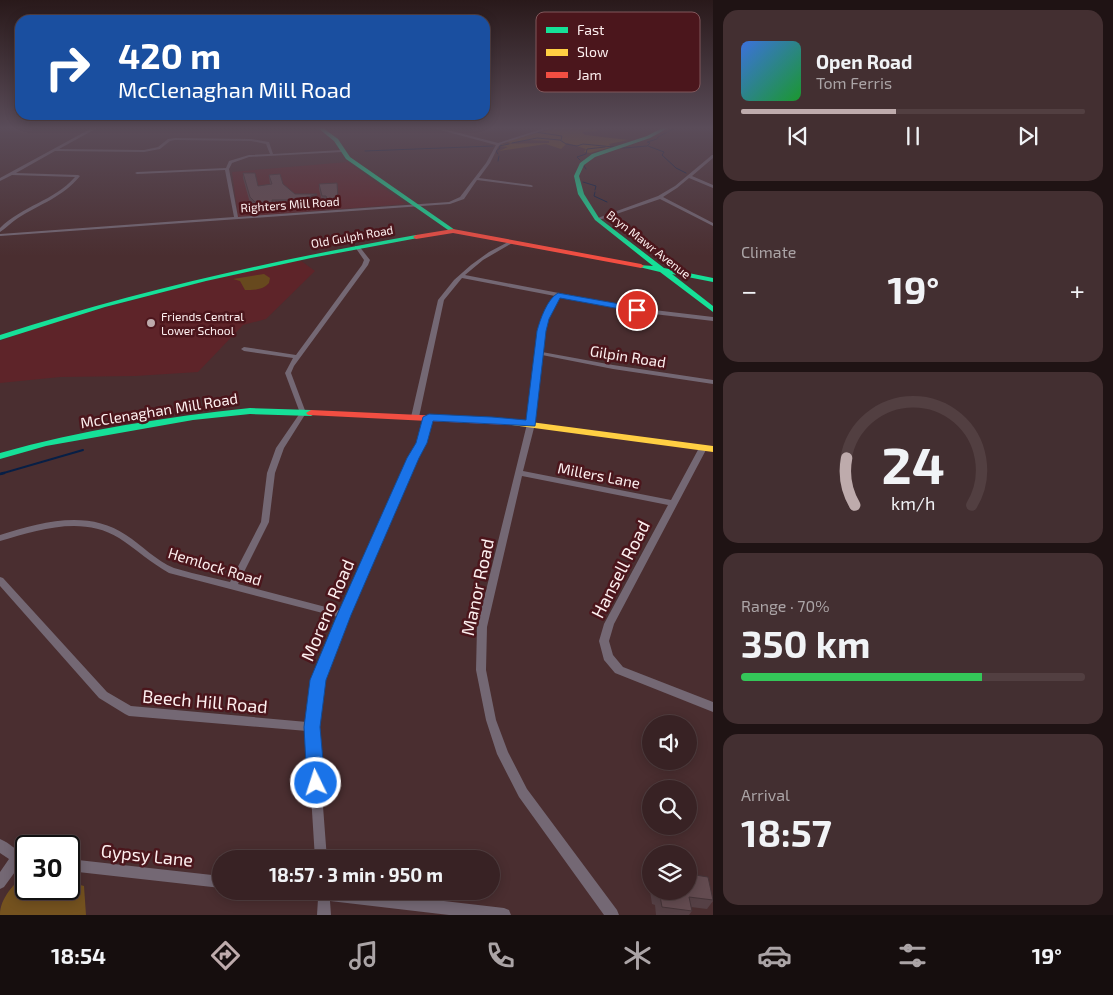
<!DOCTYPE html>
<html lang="en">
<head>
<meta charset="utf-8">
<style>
  body { margin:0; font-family:"Exo 2",sans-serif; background:#432f31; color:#f1f3f6; height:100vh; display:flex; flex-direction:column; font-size:19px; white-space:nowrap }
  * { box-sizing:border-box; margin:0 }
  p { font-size:16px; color:#aba4a6 }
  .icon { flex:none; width:28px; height:28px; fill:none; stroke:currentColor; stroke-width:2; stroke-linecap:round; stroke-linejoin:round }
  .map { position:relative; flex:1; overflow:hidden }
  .panel { display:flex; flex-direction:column; gap:10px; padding:10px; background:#1f1314; width:400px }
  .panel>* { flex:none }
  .banner { position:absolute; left:15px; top:15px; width:475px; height:105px; border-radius:15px; box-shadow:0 2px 12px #0003,0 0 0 1px #523f41; background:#1a4fa0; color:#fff; overflow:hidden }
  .fabs { position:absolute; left:642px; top:715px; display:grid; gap:10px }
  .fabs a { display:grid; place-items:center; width:55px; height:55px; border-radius:50%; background:#382224; box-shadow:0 2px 12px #0003,0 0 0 1px #523f41; font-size:25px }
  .speed { position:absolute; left:15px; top:835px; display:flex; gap:10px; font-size:25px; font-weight:700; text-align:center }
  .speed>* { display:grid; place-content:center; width:65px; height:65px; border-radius:50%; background:#382224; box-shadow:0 2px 12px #0003,0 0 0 1px #523f41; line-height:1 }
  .speed .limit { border:2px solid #111; border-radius:8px; background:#fff; color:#111 }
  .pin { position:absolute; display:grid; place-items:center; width:42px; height:42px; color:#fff; margin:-21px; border:2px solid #fff; border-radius:50%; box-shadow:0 1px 5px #0007 }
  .me { position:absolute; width:55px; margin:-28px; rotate:356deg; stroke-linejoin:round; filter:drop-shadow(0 0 4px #0008) }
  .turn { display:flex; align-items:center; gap:18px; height:105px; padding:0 20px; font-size:22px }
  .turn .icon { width:65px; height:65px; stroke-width:2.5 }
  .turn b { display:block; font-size:35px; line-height:42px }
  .big { font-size:38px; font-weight:700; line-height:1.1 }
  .panel .widget { flex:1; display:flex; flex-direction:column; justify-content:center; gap:8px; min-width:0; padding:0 18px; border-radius:15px; background:#432f31 }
  .panel .dial { align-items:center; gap:0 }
  .dial svg { height:130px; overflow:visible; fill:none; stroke:#523f41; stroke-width:7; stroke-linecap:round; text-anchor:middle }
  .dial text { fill:#f1f3f6; stroke:none }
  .song { display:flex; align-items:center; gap:15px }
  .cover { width:60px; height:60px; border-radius:8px; background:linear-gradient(135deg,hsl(220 70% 55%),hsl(130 70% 35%)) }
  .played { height:5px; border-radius:2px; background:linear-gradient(90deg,#beabac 45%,#523f41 45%) }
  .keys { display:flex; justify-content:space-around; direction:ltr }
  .heat { display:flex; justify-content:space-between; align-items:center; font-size:28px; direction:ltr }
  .charge { height:8px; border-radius:4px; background:linear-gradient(90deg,#34c759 70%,#523f41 0) }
  .trip { position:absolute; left:212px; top:850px; width:288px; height:50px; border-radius:25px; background:#382224; box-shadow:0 2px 12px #0003,0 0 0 1px #523f41; font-weight:700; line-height:50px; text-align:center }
  .dock { display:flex; height:80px; justify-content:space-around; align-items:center; background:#160e0e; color:#aba4a6 }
  .dock .icon { width:35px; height:35px }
  .dock .selected { color:#beabac }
  .dock b { font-size:22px; color:#f1f3f6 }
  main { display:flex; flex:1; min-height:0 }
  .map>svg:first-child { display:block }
  .built { fill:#5e2429 }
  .green { fill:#67491e }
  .forest { fill:#74521f }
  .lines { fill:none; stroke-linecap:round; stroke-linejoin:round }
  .stream-far2 { stroke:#071f46; stroke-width:1 }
  .stream-far1 { stroke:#071f46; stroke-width:2 }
  .stream { stroke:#071f46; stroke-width:2.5 }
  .street { fill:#746874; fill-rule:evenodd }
  .fast { fill:#16e098; fill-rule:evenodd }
  .slow { fill:#ffcf43; fill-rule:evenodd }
  .jam { fill:#f24e42; fill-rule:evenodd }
  .wall { fill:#554045 }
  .shaded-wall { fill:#453438 }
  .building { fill:#634b50; stroke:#453438 }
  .route { fill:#1a73e8; stroke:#114b97 }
  .poi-dot { fill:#beabac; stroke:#4b161c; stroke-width:2 }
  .labels { text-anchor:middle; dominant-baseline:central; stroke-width:5; stroke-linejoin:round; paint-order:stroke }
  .far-street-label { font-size:12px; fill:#fdefef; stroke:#4b161c }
  .far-poi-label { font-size:12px; fill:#fdefef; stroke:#4b161c; text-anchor:start }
  .street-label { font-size:15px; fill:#fdefef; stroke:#4b161c }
  .near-street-label { font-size:18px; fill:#fdefef; stroke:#4b161c }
  .key { fill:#4b161c; stroke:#80575b; stroke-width:1 }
  .key-label { font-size:14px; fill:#fdefef }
</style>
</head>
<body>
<main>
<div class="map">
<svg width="713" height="915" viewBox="0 0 713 915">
  <rect width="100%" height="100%" fill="#4a2e30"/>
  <g class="built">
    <polygon points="348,162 406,204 238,217 232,172"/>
    <polygon points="300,260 315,271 266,319 243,325 198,372 135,376 60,377 0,383 0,341 56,321 210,280"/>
  </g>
  <path class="green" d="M264,274L270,278L269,283C263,290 254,290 245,290L240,281L233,279Z"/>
  <g class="forest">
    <polygon points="555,128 588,128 599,131 582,132 585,135 628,140 609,144 611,147 590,153 584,152 586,149 567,143 561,149 546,144 499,151 508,147 500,146 502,144 549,143 549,141 527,140 511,143 505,142"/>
    <path d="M26,873V889H69V882L84,886L86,915H0C0,898 14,884 26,873Z"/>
  </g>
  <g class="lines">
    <g class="stream-far2">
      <polyline points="527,128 531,132"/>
      <polyline points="535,132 562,136 561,140"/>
      <polyline points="664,134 675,128"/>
      <polyline points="657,138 663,134"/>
      <polyline points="512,143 537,138 560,140 566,144 577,146 583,144 624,148 647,146 650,143 647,142 657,139"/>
      <polyline points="648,146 664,152 662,155 676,168 686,173"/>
      <polyline points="365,151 493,146"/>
      <polyline points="498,154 496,151 500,148 499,146 509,144"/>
      <polyline points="580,160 577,157 586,154 587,149 605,147"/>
      <polyline points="498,161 499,156"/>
      <polyline points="584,166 586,169"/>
      <polyline points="583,182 596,186 595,190"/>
      <polyline points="595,192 594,196 607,202"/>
    </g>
    <polyline class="stream-far1" points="0,474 83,450"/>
    <polyline class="stream" points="0,474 4,473"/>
    <g class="street">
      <path d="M92,128H97L59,149L144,150L158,147L168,139L175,138L251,139L269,142L273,154L342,150L344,151L342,152L249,157L232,163L229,169L238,217L449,202L460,197L486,163L496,145L433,128H440L498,143L545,128H551L501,144L498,147L490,163L479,178L531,185L533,186L532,187L477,180L464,199L450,204L0,236V234L234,217L225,170L137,174L135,173L137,172L226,168L229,161L249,155L270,154L266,144L251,141L175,140L170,141L160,149L144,152L55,151L16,173L78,175L80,176C63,197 40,204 18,218C12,222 6,228 0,232V228C22,206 54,201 75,177L12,175L0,181V178Z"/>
      <polygon points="712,155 713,155 713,158 692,176 713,185 713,188 689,178 677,188 663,197 713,223 713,226 660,199 599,220 595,219 658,196 675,186"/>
      <polygon points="510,241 514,242 483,260 465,275 637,308 713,317 713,321 637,312 560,297 548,319 544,331 542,352 613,365 713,380 713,384 613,369 542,355 535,424 523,471 671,500 699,448 700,446 706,446 707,448 614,624 609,641 613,655 623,667 713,702 713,712 615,673 604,660 599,641 604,624 668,505 522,476 487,627 486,670 496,720 508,752 527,789 617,910 619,915 604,915 519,797 497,754 486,720 476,670 477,627 527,424 538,331 542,319 555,296 462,278 444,300 419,417 415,419 411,417 438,300 454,280 471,265 489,252"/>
      <path d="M355,246H359L370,260L368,265L294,366L291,373L306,413L284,448L275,473L269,522L238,584L341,611L409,458L418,443L425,417L427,416H431L433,417L426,443L417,458L349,615L323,680L317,727L327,859H315L307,731L129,716L125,714L99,698L0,586V577L3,578L107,692L131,706L307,722L313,680L338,617L169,573C151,563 136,549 119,538C82,515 38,530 0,541V535C41,522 88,509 126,535C142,545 156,561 174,568C180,570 186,571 192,573C205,576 217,579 230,582L261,522L267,473L276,448L300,413L285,373L293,358L244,351L241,349L244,347L296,355L362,265L364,260L355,247Z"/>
      <path d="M0,839C10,843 16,851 26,854V866L20,865L4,887L0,889V872L9,859L0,853Z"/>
      <polygon points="69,859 221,876 221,888 69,871"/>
      <polygon points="295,891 358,891 504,908 509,910 511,915 449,915 330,901 331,915 317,915 318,899 301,897 296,896"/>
    </g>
    <g class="fast">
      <polygon points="318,128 323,128 338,139 350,157 455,230 455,232 451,232 346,159 334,141"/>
      <polygon points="662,128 668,128 650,138 595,157 584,165 579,176 584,194 599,218 664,268 713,278 713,282 672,274 713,306 713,312 660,272 639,267 639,265 653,266 595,220 578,194 574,176 580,163 592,154 647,136"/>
      <path d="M416,235L419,237L418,238L311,258L206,281L105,307L0,340V335C136,291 275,260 416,235Z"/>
      <path d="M250,408L311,410L316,413L311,416L250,414L193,420L46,446L0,459V453C81,430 166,417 250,408Z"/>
    </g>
    <polygon class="slow" points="508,419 713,446 713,452 505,424 503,422 505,420"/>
    <g class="jam">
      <polygon points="453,229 641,264 644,266 641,268 453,233 416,239 413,237 416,235"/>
      <polygon points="311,410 508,419 513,422 508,425 308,415 306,413"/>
    </g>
  </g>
  <g class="wall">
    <polygon points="243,173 258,186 270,185 269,175 283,184 295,194 317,199 300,205 273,206 272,209 260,211 250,203 243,178"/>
    <polygon points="319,184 338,204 328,206 326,202 322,202 319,189"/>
    <polygon points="651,872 651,891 689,891 713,898 713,901 707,909 691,907 692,911 689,915 656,915 655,905 652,904 648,879"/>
  </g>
  <g class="shaded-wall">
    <polygon points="317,194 317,199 300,205 299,200"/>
    <polygon points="338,198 338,204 328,206 328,201"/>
    <polygon points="272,200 273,206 272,209 260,211 259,206"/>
  </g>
  <g class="building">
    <polygon points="243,173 255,173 258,186 272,184 269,175 280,174 283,184 295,194 317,194 299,200 272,200 272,203 259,206 250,197"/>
    <polygon points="337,183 338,198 328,201 326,196 322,196 319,184"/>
    <polygon points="689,874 708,877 713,900 689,897 692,911 662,907 660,896 657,896 657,891 689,891"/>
  </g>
  <linearGradient id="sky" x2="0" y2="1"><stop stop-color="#29191a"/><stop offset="0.5" stop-color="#5a4c59"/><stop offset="1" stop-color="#5a4c59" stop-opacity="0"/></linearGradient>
  <rect width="713" height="256" fill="url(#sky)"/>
  <path class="route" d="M558,293L637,307L641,310L637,312L560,298L549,319L546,331L535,426L433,421L427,443L419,458L351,615L326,680L320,727L325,783L322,789L316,792L310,789L307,783L304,727L310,680L337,615L407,458L416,443L423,417L429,414L492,417L526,420L537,331C540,320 547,299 558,293Z"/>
  <circle class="poi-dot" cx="151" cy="323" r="5"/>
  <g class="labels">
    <g class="far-street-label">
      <text transform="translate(290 204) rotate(-4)">Righters Mill Road</text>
      <text transform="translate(352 236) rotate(-10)">Old Gulph Road</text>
      <text transform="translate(649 244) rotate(38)">Bryn Mawr Avenue</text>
    </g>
    <g class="far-poi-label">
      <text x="161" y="316">Friends Central<tspan x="161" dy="14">Lower School</tspan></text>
    </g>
    <g class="street-label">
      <text transform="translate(628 356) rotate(9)">Gilpin Road</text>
      <text transform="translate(159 410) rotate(-9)">McClenaghan Mill Road</text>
      <text transform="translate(599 475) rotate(11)">Millers Lane</text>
      <text transform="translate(215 566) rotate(17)">Hemlock Road</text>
    </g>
    <g class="near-street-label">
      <text transform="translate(620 569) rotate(-63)">Hansell Road</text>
      <text transform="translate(477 587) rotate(-78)">Manor Road</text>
      <text transform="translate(327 610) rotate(-67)">Moreno Road</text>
      <text transform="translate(205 701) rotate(5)">Beech Hill Road</text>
      <text transform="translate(147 855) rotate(6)">Gypsy Lane</text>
    </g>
  </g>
  <rect x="536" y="12" width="164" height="80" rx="8" class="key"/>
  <rect x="546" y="27" width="22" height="6" fill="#16e098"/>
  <rect x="546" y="49" width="22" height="7" fill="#ffcf43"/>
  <rect x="546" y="72" width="22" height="6" fill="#f24e42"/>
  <g class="key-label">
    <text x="577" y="35">Fast</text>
    <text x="577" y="57">Slow</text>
    <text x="577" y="80">Jam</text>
  </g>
</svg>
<div class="fabs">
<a><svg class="icon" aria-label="sound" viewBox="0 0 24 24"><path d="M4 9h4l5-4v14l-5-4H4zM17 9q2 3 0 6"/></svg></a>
<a><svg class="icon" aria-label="search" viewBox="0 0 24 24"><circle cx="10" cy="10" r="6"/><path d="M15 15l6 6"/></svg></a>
<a><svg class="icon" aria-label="layers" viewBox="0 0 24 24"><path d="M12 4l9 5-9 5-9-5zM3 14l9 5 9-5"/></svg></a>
</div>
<div class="speed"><div class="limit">30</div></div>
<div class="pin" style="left:637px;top:310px;background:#d93025"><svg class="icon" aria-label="arrive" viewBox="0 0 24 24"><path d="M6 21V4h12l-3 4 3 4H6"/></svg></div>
<svg class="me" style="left:316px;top:783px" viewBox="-20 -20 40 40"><circle r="17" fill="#1a73e8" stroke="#fff" stroke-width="3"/><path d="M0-11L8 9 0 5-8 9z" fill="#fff"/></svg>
<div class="trip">18:57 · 3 min · 950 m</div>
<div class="banner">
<div class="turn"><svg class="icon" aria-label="right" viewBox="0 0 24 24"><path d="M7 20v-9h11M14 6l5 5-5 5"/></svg><div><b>420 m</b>McClenaghan Mill Road</div></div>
</div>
</div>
<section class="panel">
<div class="widget">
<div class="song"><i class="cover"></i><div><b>Open Road</b><p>Tom Ferris</p></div></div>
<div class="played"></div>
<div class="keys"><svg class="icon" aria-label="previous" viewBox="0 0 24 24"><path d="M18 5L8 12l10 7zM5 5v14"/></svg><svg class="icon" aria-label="pause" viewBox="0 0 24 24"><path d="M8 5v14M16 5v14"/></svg><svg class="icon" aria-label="next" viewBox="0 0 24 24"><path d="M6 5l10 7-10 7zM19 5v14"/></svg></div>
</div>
<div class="widget"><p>Climate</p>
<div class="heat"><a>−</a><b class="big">19°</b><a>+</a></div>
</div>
<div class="widget dial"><svg viewBox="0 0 100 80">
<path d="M14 69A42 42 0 1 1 86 69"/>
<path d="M14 69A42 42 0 0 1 9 40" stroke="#beabac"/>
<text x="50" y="56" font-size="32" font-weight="700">24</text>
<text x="50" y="72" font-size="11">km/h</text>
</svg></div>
<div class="widget"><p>Range · 70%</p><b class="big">350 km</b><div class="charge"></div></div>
<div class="widget"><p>Arrival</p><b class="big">18:57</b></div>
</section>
</main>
<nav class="dock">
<b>18:54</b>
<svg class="icon selected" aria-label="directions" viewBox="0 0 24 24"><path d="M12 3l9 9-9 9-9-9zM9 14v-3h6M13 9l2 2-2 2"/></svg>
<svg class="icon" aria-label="music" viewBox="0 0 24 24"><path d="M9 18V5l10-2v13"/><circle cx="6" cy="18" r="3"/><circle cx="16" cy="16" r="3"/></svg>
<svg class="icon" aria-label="phone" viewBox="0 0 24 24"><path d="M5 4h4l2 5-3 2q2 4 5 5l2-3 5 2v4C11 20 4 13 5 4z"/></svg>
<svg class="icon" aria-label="climate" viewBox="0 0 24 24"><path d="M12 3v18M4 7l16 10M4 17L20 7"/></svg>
<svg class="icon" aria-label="car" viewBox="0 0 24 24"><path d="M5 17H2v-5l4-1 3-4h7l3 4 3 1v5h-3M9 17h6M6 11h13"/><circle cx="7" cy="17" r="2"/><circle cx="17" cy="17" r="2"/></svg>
<svg class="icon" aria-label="filters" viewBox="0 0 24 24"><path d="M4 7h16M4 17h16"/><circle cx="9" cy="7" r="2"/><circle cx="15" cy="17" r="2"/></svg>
<b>19°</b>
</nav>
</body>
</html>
